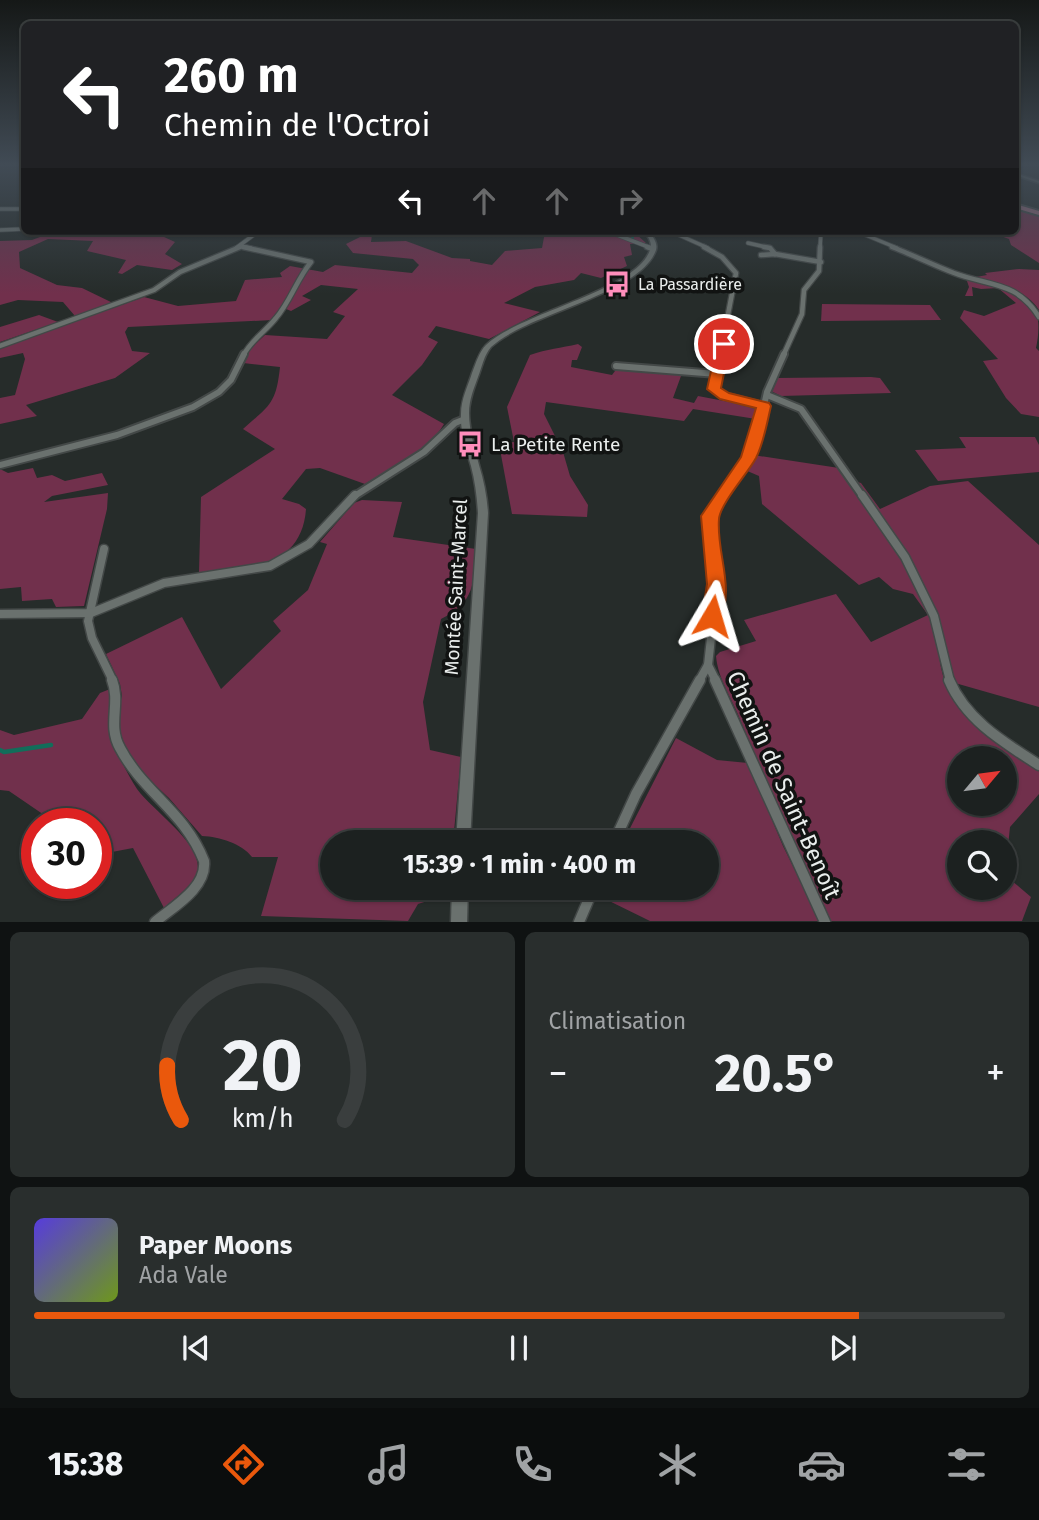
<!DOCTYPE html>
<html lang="fr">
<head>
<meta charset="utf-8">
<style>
  body { margin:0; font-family:"Fira Sans",sans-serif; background:#292e2d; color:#f1f3f6; height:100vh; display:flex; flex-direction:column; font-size:26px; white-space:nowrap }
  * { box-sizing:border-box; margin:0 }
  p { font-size:23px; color:#a0a3a5 }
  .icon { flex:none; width:38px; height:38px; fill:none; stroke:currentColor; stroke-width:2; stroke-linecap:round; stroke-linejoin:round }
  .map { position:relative; height:922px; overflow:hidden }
  .panel { display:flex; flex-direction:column; gap:10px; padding:10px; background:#0f1212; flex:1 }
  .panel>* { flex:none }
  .hud { position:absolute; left:21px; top:21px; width:998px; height:214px; border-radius:10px; box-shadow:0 2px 5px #0004,0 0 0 2px #3a3e3e; background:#202124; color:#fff; overflow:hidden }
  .needle { width:46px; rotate:61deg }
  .controls { position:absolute; left:947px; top:746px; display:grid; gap:14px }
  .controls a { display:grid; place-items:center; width:70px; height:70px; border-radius:50%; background:#1c2120; box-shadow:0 2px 5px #0004,0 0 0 2px #3a3e3e; font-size:35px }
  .speed { position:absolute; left:21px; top:808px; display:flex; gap:14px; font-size:35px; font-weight:700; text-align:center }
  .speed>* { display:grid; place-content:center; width:91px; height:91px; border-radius:50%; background:#1c2120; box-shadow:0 2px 5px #0004,0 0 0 2px #3a3e3e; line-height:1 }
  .speed .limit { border:10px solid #d22; background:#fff; color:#111 }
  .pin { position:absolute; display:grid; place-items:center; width:60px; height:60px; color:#fff; margin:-30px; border:4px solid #fff; border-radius:50%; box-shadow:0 2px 7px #0007 }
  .me { position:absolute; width:77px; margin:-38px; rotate:7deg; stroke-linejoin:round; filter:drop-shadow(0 0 5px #0008) }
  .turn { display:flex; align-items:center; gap:24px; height:147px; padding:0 28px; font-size:32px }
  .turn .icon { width:91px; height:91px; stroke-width:2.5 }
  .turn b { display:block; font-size:49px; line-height:60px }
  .lanes { display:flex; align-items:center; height:66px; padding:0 28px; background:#0003; justify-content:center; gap:35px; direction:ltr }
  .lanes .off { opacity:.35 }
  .big { font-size:52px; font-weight:700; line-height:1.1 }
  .panel .widget { flex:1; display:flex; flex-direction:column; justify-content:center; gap:10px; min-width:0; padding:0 24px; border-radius:10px; background:#292e2d }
  .panel .dial { align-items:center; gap:0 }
  .dial svg { height:182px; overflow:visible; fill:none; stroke:#3a3e3e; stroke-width:7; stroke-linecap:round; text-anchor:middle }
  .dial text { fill:#f1f3f6; stroke:none }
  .song { display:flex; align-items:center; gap:21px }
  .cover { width:84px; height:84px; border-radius:10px; background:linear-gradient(135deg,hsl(250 70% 55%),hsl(80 70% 35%)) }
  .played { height:7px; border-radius:4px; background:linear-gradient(90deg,#ea580c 85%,#3a3e3e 85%) }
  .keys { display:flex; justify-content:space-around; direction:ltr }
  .heat { display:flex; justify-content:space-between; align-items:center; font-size:38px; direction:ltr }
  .panel .tiles { flex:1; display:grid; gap:10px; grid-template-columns:1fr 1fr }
  .widget:last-child { grid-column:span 2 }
  .trip { position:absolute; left:320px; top:830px; width:399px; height:70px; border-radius:35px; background:#1c2120; box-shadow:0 2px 5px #0004,0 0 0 2px #3a3e3e; font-weight:700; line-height:70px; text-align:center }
  .dock { display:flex; height:112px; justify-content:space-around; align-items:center; background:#0b0d0d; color:#a0a3a5 }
  .dock .icon { width:49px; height:49px }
  .dock .active { color:#ea580c }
  .dock b { font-size:32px; color:#f1f3f6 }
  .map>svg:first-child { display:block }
  .green { fill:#71304c; fill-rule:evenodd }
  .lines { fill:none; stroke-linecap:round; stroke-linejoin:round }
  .stream-far1 { stroke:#126d5a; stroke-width:2 }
  .stream { stroke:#126d5a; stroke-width:4.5 }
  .minor-far4-casing { stroke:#434847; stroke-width:5 }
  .minor-far3-casing { stroke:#434847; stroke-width:7 }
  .minor-far2-casing { stroke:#434847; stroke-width:10 }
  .minor-far1-casing { stroke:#434847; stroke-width:11 }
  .minor-casing { stroke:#434847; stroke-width:13 }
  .secondary-casing { stroke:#434847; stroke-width:3 }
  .primary-casing { stroke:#434847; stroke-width:4 }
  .minor-far4 { stroke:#6a716e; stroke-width:3.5 }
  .minor-far3 { stroke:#6a716e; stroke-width:4.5 }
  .minor-far2 { stroke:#6a716e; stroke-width:6 }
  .minor-far1 { stroke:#6a716e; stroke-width:8 }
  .minor { stroke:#6a716e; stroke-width:10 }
  .secondary { fill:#6a716e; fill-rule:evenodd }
  .primary { fill:#9c6c7f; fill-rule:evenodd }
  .route { fill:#ea580c; stroke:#983908; stroke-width:2 }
  .labels { text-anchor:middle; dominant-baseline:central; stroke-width:7; stroke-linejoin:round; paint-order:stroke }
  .far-poi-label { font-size:16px; fill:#eaeeed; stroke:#111312; text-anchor:start }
  .poi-label { font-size:19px; fill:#eaeeed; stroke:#111312; text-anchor:start }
  .street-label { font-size:19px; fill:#eaeeed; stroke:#111312 }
  .near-street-label { font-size:23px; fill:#eaeeed; stroke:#111312 }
</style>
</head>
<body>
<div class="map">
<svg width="1039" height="922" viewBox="0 0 1039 922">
  <rect width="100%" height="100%" fill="#262c2a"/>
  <g class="green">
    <polygon points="1015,207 1039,215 1039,263 1011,245 1009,239 998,235 1015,231"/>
    <polygon points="56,231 151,231 175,242 165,254 182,264 172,270 137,265 122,274 118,273 126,260 87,251 93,241 48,239 19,252 20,268 57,285 82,288 115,304 75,316 63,302 18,300 0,305 0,241 32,240"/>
    <path d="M372,231H464L471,233L372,235L371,242L406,241L452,258L470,259V261L492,265L505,251L542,248L545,232L527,231H626L636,234L646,243L630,244L632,255L624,257L627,266L601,278L581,273L574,280L535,287L504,303L540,312L489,339L436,326L428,337L438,342L422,365L392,395L444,424C426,454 394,467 365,484L320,468L306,469L282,499L299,504L306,509C302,568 245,572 199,572L201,497L275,449L243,429C270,405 276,404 280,367L243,363L249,350L265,335L327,339L345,316L333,312L358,289L321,285L302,296L311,300L291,311L281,307L272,320L128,327L125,332L132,351L150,353L115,378L26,405L37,416L0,424V398L15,395L25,359L23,353L0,358V348L144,297L178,306L236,301L245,280L282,277L280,273L290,266L323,272L335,265L412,273L419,265L413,259L353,253L346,244Z"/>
    <path d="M1019,269L1039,270V310C1025,289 999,283 976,277L987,275L985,273Z"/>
    <path d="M966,278C991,284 1030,291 1038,320C1039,329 1038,339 1036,348L1039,351V417L1021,414L1006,398L983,361L998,359L960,318L964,310L984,316L1016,303L998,288L981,289L972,287L973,296H965L969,287Z"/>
    <polygon points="822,304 930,305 941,320 821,321"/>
    <polygon points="39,315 58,322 0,342 0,327"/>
    <path d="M578,344L582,347L577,360H572L571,367L612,375L618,367L677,374L681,376L673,398L694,403L698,396L761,408L756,419L693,409L684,421L546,402L544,414L563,452L570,476L588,505L587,517L512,514L499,444L514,442L507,407L530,355C547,349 561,348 578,344Z"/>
    <polygon points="871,377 880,378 891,393 781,396 771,391 776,378"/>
    <polygon points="959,437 1035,437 1039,445 1039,472 938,481 915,450 966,448"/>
    <path d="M753,455L839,468L847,479L861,483L880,509L930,486L968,481L1039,545V707L955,683L937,610L928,615C940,639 937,666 948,689C959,712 1017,751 1039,769V794L1010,827L1005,875L1031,897L1022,921H828C797,856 769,789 741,722C733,700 718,680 716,656L720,652L756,641L744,620L836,594L871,642L928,615L913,594L893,589L879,577L859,585L762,504L759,476L745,470ZM959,758H1004V803H959ZM959,842H1004V887H959Z"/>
    <polygon points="33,468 37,478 52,475 65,481 102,473 108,485 52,496 44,502 108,493 107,509 84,606 56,607 52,599 22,601 21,587 0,589 0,469 8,473"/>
    <path d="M362,500L402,502L393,537L476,549C473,584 476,601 441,619L423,702L430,750L461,757L453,842H332V887H449V894L418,904L408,921L261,916L278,857H252C241,843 220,837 202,836L169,798L139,770L128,752L118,729L117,713L122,696L120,684L106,654L182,617L221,689L281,631L273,621L308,590L327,544L320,542L354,503Z"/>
    <path d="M110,689C113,707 104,724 112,742C119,757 128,775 137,789C153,811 199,841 198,868C198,883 174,898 164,908L133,848L96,855V824H54L50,819L9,791L0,790V730L14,735L82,719L100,693Z"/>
    <polygon points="676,738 717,760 748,763 783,846 820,921 650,921 597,895 601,887 707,887 707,842 623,842"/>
  </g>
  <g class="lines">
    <polyline class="stream-far1" points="626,231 633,238 631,240"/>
    <polyline class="stream" points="0,750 4,752 51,745"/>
    <g class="minor-far4-casing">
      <g id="minor-far4">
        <polyline points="0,209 24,209"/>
        <polyline points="0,230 24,229"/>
        <polyline points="607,231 651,248"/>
        <polyline points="670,231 708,248"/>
        <polyline points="856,231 897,248"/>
        <polyline points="748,243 770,248"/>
        <polyline points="241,246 251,248"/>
        <polyline points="236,248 259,231"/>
        <polyline points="820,248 821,231"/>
      </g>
    </g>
    <g class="minor-far3-casing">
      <g id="minor-far3">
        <polyline points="647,247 653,249"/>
        <polyline points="704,247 722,257 736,273 720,356"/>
        <polyline points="764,247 770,248 775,254"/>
        <path d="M892,247C913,255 933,265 954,273C988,286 1017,281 1039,317"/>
        <polyline points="761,255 775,254 821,262"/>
        <polyline points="0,346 154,290 180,272 240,247"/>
        <path d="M243,356C251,340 265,332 276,318C290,302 297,279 311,262L243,247"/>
        <polyline points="783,356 802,314 804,290 819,271 820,247"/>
      </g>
    </g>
    <g class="minor-far2-casing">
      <g id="minor-far2">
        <polyline points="721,354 714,389 724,396 763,406"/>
        <polyline points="616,366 717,374"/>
        <polyline points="767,395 801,409 863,497"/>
        <polyline points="0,465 117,435 193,407 219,392 231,380 244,354"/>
        <polyline points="353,497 424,452 455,423 465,419"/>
        <polyline points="722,497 748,458 757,437 767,392 784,354"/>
      </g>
    </g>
    <g class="minor-far1-casing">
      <g id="minor-far1">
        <polyline points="862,495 905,557 934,616 950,681"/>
        <polyline points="104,549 88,621 92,638 113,681"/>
        <polyline points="0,614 91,613 164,583 270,566 309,544 355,495"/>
        <polyline points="708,665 716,681"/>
        <polyline points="699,681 708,665 717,584 710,516 724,495"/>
      </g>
    </g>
    <g class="minor-casing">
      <g id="minor">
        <path d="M112,680C121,703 107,725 120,748C143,792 185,812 204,861C207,888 173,907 155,922"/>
        <polyline points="715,680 825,922"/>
        <path d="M949,680C966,720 1003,742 1039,765"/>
        <polyline points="614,842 636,794 700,680"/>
        <polyline points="579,922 594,887"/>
      </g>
    </g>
    <g class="secondary-casing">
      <g id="secondary">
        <polygon points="1015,173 1039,181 1039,183 1015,175"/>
        <path d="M643,231H649C653,237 658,243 656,250C640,295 527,313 491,347C484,355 482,367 478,377C474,388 469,400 469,413C469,431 475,449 479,465C484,481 487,497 488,513L470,842H456L478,513C477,497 475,481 471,466C466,449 460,431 461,414C461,399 468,386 472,373C476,363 479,352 486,345C521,312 636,291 650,250C653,243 648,236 643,231Z"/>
        <polygon points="452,887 468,887 467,922 451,922"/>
      </g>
    </g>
    <g class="primary-casing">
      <polygon id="primary" points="1015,204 1039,211 1039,215 1015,208"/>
    </g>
    <use href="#minor-far4" class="minor-far4"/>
    <use href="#minor-far3" class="minor-far3"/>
    <use href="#minor-far2" class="minor-far2"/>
    <use href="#minor-far1" class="minor-far1"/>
    <use href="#minor" class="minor"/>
    <use href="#secondary" class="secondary"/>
    <use href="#primary" class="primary"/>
  </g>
  <linearGradient id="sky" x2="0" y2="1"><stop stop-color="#151817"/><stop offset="0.56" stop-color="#414b55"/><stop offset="1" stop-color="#414b55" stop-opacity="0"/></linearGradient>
  <rect width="1039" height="294" fill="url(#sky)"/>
  <path class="route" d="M724,340L730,344L721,388L729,393L769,403L771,406C767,423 764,442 756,458C748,473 720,504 719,519C716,553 736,589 719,622L712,624L705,622L702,616L707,584L701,516L741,457L756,408L720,399L707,389L717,344Z"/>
  <defs>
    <g id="bus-bare" transform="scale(2.1)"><path d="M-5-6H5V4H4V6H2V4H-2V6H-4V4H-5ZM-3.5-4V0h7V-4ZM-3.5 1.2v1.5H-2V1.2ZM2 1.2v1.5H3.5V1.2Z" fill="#ff8ebb" stroke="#111312" stroke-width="2.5" paint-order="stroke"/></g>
  </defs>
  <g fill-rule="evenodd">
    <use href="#bus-bare" x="617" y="284"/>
    <use href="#bus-bare" x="470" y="444"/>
  </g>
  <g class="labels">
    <g class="far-poi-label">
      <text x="638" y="284">La Passardière</text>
    </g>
    <g class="poi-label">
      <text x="491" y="444">La Petite Rente</text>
    </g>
    <g class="street-label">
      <text transform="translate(456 587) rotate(-87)">Montée Saint-Marcel</text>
    </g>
    <g class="near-street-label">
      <text transform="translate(784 785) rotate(66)">Chemin de Saint-Benoît</text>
    </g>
  </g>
</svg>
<div class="controls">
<a><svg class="needle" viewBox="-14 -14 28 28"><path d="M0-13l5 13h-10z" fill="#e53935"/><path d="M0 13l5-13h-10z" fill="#a0a3a5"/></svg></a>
<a><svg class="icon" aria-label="search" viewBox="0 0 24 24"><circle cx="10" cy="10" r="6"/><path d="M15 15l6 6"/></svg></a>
</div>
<div class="speed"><div class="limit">30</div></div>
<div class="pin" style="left:724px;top:344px;background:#d93025"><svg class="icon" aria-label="arrive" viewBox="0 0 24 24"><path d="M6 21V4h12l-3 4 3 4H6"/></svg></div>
<svg class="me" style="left:712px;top:616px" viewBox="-20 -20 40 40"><path d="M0-17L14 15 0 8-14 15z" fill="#ea580c" stroke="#fff" stroke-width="4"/></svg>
<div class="trip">15:39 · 1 min · 400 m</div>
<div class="hud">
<div class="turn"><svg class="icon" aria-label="left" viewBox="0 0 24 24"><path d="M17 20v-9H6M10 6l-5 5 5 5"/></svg><div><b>260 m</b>Chemin de l'Octroi</div></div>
<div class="lanes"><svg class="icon" aria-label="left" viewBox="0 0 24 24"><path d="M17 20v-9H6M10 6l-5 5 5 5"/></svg><svg class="icon off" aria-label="ahead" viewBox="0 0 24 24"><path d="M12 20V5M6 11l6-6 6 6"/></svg><svg class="icon off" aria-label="ahead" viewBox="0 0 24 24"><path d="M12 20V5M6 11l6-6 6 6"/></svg><svg class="icon off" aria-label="right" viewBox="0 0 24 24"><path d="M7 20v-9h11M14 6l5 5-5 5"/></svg></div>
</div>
</div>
<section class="panel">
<div class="tiles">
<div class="widget dial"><svg viewBox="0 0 100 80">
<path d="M14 69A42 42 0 1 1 86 69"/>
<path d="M14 69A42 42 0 0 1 8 45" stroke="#ea580c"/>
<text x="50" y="56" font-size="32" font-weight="700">20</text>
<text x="50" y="72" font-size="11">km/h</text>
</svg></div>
<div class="widget"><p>Climatisation</p>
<div class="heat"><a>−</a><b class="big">20.5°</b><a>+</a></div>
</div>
<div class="widget">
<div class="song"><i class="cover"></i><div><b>Paper Moons</b><p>Ada Vale</p></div></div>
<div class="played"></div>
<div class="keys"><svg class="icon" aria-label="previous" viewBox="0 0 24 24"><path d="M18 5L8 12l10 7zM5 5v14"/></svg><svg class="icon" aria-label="pause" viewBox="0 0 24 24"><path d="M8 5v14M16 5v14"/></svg><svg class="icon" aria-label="next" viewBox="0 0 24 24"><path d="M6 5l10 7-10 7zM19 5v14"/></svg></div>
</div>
</div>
</section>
<nav class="dock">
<b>15:38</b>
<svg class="icon active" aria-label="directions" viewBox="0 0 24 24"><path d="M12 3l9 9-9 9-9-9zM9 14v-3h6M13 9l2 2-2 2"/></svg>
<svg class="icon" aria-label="music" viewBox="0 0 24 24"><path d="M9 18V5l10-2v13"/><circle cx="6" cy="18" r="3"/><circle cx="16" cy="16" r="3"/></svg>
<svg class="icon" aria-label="phone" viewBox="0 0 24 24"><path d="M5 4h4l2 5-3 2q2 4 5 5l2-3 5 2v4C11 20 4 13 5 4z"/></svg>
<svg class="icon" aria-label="climate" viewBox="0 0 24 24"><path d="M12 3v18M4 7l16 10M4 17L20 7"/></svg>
<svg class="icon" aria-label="car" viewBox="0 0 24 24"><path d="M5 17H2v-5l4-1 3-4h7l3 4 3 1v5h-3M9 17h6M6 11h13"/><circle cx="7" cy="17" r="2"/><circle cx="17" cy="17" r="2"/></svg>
<svg class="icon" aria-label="filters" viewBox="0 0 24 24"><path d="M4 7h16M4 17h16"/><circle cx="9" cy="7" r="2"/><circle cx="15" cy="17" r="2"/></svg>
</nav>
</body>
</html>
